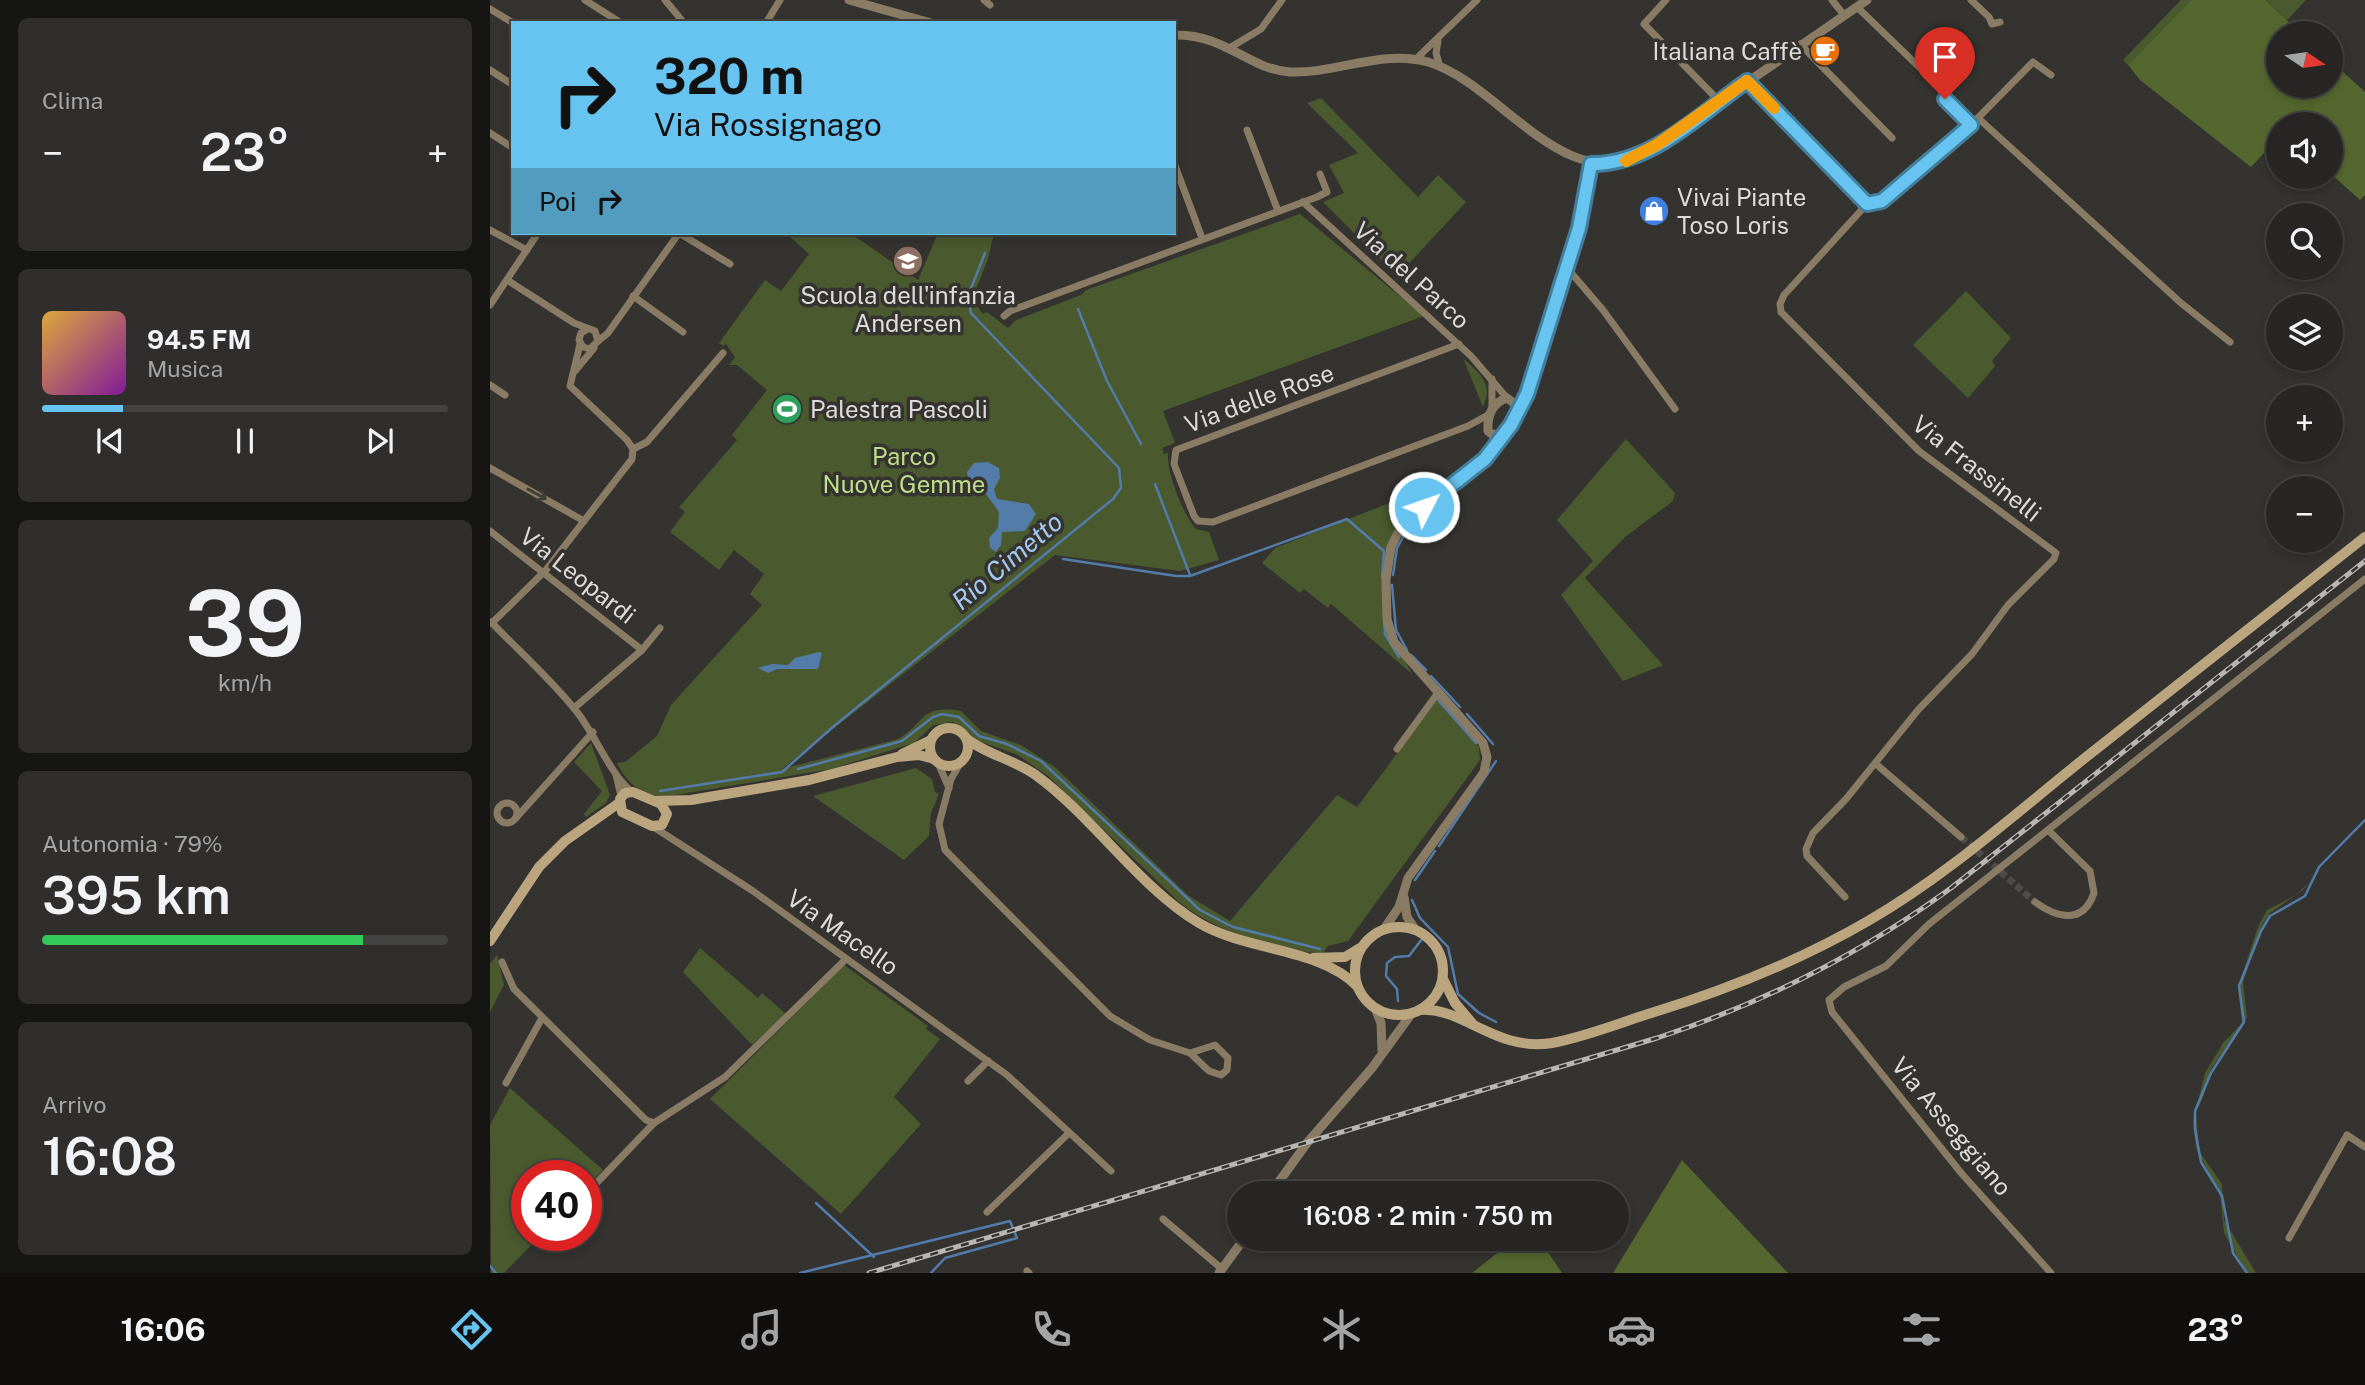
<!DOCTYPE html>
<html lang="it">
<head>
<meta charset="utf-8">
<style>
  body { margin:0; font-family:"Public Sans",sans-serif; background:#2f2e2c; color:#f1f3f6; height:100vh; display:flex; flex-direction:column; font-size:26px; white-space:nowrap }
  * { box-sizing:border-box; margin:0 }
  p { font-size:23px; color:#a4a5a6 }
  .icon { flex:none; width:38px; height:38px; fill:none; stroke:currentColor; stroke-width:2; stroke-linecap:round; stroke-linejoin:round }
  .map { position:relative; flex:1; overflow:hidden }
  .drawer { display:flex; flex-direction:column; gap:18px; padding:18px; background:#151514; width:490px }
  .drawer>* { flex:none }
  .guide { position:absolute; left:21px; top:21px; width:665px; height:214px; border-radius:0px; box-shadow:0 4px 10px #0003,0 0 0 2px #434341; background:#67c4f0; color:#111; overflow:hidden }
  .needle { width:46px; rotate:103deg }
  .tools { position:absolute; left:1776px; top:21px; display:grid; gap:14px }
  .tools a { display:grid; place-items:center; width:77px; height:77px; border-radius:50%; background:#272624; box-shadow:0 4px 10px #0003,0 0 0 2px #434341; font-size:35px }
  .speed { position:absolute; left:21px; top:1160px; display:flex; gap:14px; font-size:35px; font-weight:700; text-align:center }
  .speed>* { display:grid; place-content:center; width:91px; height:91px; border-radius:50%; background:#272624; box-shadow:0 4px 10px #0003,0 0 0 2px #434341; line-height:1 }
  .speed .limit { border:10px solid #d22; background:#fff; color:#111 }
  .pin { position:absolute; display:grid; place-items:center; width:60px; height:60px; color:#fff; margin:-72px -30px; border-radius:50% 50% 50% 0; rotate:-45deg; box-shadow:0 0 7px #0007 }
  .pin .icon { rotate:45deg }
  .me { position:absolute; width:77px; margin:-38px; rotate:49deg; stroke-linejoin:round; filter:drop-shadow(0 0 5px #0008) }
  .turn { display:flex; align-items:center; gap:24px; height:147px; padding:0 28px; font-size:32px }
  .turn .icon { width:91px; height:91px; stroke-width:2.5 }
  .turn b { display:block; font-size:49px; line-height:60px }
  .then { display:flex; align-items:center; height:66px; padding:0 28px; background:#0003; gap:14px; font-size:26px }
  .big { font-size:52px; font-weight:600; line-height:1.1 }
  .drawer .widget { flex:1; display:flex; flex-direction:column; justify-content:center; gap:10px; min-width:0; padding:0 24px; border-radius:10px; background:#2f2e2c }
  .drawer .dial { align-items:center; gap:0 }
  .dial b { font-size:91px; line-height:1 }
  .song { display:flex; align-items:center; gap:21px }
  .cover { width:84px; height:84px; border-radius:10px; background:linear-gradient(135deg,hsl(40 70% 55%),hsl(290 70% 35%)) }
  .played { height:7px; border-radius:4px; background:linear-gradient(90deg,#67c4f0 20%,#434341 20%) }
  .keys { display:flex; justify-content:space-around; direction:ltr }
  .heat { display:flex; justify-content:space-between; align-items:center; font-size:38px; direction:ltr }
  .charge { height:10px; border-radius:5px; background:linear-gradient(90deg,#34c759 79%,#434341 0) }
  .trip { position:absolute; left:737px; top:1181px; width:402px; height:70px; border-radius:35px; background:#272624; box-shadow:0 4px 10px #0003,0 0 0 2px #434341; font-weight:600; line-height:70px; text-align:center }
  .menu { display:flex; height:112px; justify-content:space-around; align-items:center; background:#100f0e; color:#a4a5a6 }
  .menu .icon { width:49px; height:49px }
  .menu .selected { color:#67c4f0 }
  .menu b { font-size:32px; color:#f1f3f6 }
  main { display:flex; flex:1; min-height:0 }
  .map>svg:first-child { display:block }
  .green { fill:#4b592f }
  .forest { fill:#55672e }
  .water { fill:#537caa }
  .lines { fill:none; stroke-linecap:round; stroke-linejoin:round }
  .stream { stroke:#537caa; stroke-width:2.5 }
  .minor-tunnel { stroke:#4d4c4a; stroke-width:7; stroke-dasharray:7 3.5; stroke-linecap:butt }
  .minor { stroke:#8a7c64; stroke-width:7 }
  .tertiary { stroke:#8a7c64; stroke-width:9 }
  .secondary { stroke:#bba57f; stroke-width:10 }
  .rail-casing { stroke:#b8b7b5; stroke-width:5 }
  .rail { stroke:#343330; stroke-width:2.5; stroke-dasharray:8; stroke-linecap:butt }
  .oneway { stroke:#413e38 }
  .route-casing { stroke:#437f9c; stroke-width:18 }
  .route { stroke:#67c4f0; stroke-width:12 }
  .slow { stroke:#f59e0b; stroke-width:12 }
  .labels { text-anchor:middle; dominant-baseline:central; stroke-width:7; stroke-linejoin:round; paint-order:stroke }
  .poi-label { font-size:24px; fill:#dddcda; stroke:#343330; text-anchor:start }
  .street-label { font-size:24px; fill:#dddcda; stroke:#343330 }
  .park-label { font-size:24px; fill:#c0dd88; stroke:#343330 }
  .water-label { font-size:26px; font-style:italic; fill:#a5c8f1; stroke:#343330 }
</style>
</head>
<body>
<main>
<section class="drawer">
<div class="widget"><p>Clima</p>
<div class="heat"><a>−</a><b class="big">23°</b><a>+</a></div>
</div>
<div class="widget">
<div class="song"><i class="cover"></i><div><b>94.5 FM</b><p>Musica</p></div></div>
<div class="played"></div>
<div class="keys"><svg class="icon" aria-label="previous" viewBox="0 0 24 24"><path d="M18 5L8 12l10 7zM5 5v14"/></svg><svg class="icon" aria-label="pause" viewBox="0 0 24 24"><path d="M8 5v14M16 5v14"/></svg><svg class="icon" aria-label="next" viewBox="0 0 24 24"><path d="M6 5l10 7-10 7zM19 5v14"/></svg></div>
</div>
<div class="widget dial"><b>39</b><p>km/h</p></div>
<div class="widget"><p>Autonomia · 79%</p><b class="big">395 km</b><div class="charge"></div></div>
<div class="widget"><p>Arrivo</p><b class="big">16:08</b></div>
</section>
<div class="map">
<svg width="1875" height="1273" viewBox="0 0 1875 1273">
  <rect width="100%" height="100%" fill="#343330"/>
  <g class="green">
    <polygon points="1691,0 1701,0 1638,65 1633,60"/>
    <polygon points="1775,0 1816,0 1797,20"/>
    <polygon points="831,98 928,197 948,175 976,202 912,271 906,265 901,270 833,202 854,193 839,165 868,153 817,103"/>
    <path d="M810,214L934,316L673,411L685,443L672,448L674,454L678,453C676,472 693,514 706,529L719,532L729,560L690,571L565,555L292,769L408,739C436,723 429,704 471,711L491,731L531,745L566,768L699,896L740,921L847,795L867,807L947,700L989,747L990,760L858,941L838,946L832,954C782,948 729,934 689,902L558,776L528,755L488,741L463,722L443,725L424,743L341,769L173,797C150,795 137,783 127,763L135,762L167,736L181,705L272,605L260,594L274,574L244,550L229,570L180,532L195,512L189,507L191,505L247,440L242,435L277,390L247,365H239L245,357L236,344L233,346L229,343L275,280L291,291L319,254L296,233H360L428,280L448,233H504L498,259L482,299L493,314L497,312L518,328L526,320L591,295L596,290Z"/>
    <polygon points="1476,291 1521,338 1502,361 1505,366 1478,398 1423,345"/>
    <path d="M973,358C990,374 1004,384 993,407Z"/>
    <polygon points="1136,439 1185,493 1183,501 1135,537 1095,578 1173,665 1133,681 1071,595 1103,561 1067,520"/>
    <polygon points="945,485 947,492 906,541 899,574 900,631 922,674 841,604 838,608 814,589 810,593 772,563 785,548"/>
    <polygon points="101,743 120,795 116,803 96,817 94,814 112,791 84,762"/>
    <polygon points="426,768 442,779 445,792 449,794 441,813 439,836 414,860 323,796"/>
    <polygon points="1821,880 1813,890 1780,913 1772,925 1753,982 1757,1018 1721,1069 1714,1095 1706,1112 1709,1151 1732,1184 1734,1220 1766,1273 1757,1273 1734,1233 1730,1194 1706,1148 1703,1122 1715,1073 1733,1043 1752,1023 1748,988 1768,927 1777,910 1806,895"/>
    <polygon points="210,948 268,998 272,993 296,1014 262,1045 193,972"/>
    <polygon points="7,955 14,985 0,1012 0,964"/>
    <polygon points="354,965 438,1026 436,1029 450,1039 404,1097 431,1124 351,1214 220,1099"/>
    <polygon points="20,1088 113,1170 96,1188 96,1176 37,1176 37,1236 50,1236 14,1273 1,1273 0,1125"/>
  </g>
  <g class="forest">
    <polygon points="1701,0 1775,0 1811,33 1788,33 1788,86 1841,86 1841,61 1875,92 1875,195 1870,200 1841,174 1841,124 1788,124 1788,138 1761,167 1650,80 1638,65"/>
    <polygon points="1192,1160 1298,1273 1123,1273"/>
    <polygon points="1025,1239 1049,1239 1072,1273 982,1273"/>
  </g>
  <g class="water">
    <polygon points="498,462 509,468 510,478 504,489 507,499 539,504 546,514 535,531 512,532 511,545 506,552 500,548 499,538 508,528 509,512 491,487 478,478 477,472 484,463"/>
    <polygon points="329,652 332,653 328,669 287,669 278,673 268,668 282,664 298,665 305,658"/>
  </g>
  <g class="lines">
    <g class="stream">
      <polyline points="588,309 617,381 651,444"/>
      <polyline points="665,484 700,575"/>
      <polyline points="573,559 686,576 700,576 857,519 894,551 892,577"/>
      <polyline points="903,575 907,548 917,530"/>
      <polyline points="902,585 906,630 917,650"/>
      <polyline points="894,622 895,634 909,657"/>
      <polyline points="921,655 936,670"/>
      <polyline points="941,676 970,707"/>
      <polyline points="948,700 986,743"/>
      <polyline points="977,714 1003,744"/>
      <polyline points="308,769 412,741 443,717 452,714 469,717 489,736 517,744 551,761 710,910 743,927 830,949"/>
      <polyline points="170,791 292,772 344,726 623,499 631,488 629,468 481,313 478,296 495,253"/>
      <polyline points="949,846 1006,761"/>
      <polyline points="925,880 945,851"/>
      <polyline points="922,900 930,918 958,947 968,994 989,1013 1006,1022"/>
      <polyline points="908,1001 907,989 896,976 897,963 905,957 919,956 932,939"/>
      <polyline points="326,1203 384,1257"/>
      <polyline points="0,1266 6,1273"/>
      <polyline points="310,1273 520,1221 527,1238 455,1258 441,1273"/>
      <polyline points="1757,1273 1743,1253 1732,1196 1711,1162 1705,1129 1705,1111 1721,1073 1754,1022 1749,986 1771,931 1780,916 1815,896 1829,867 1875,820"/>
    </g>
    <polyline class="minor-tunnel" points="1471,837 1545,902"/>
    <g class="minor">
      <polyline points="95,0 131,23"/>
      <polyline points="175,0 194,23"/>
      <polyline points="494,0 500,5"/>
      <polyline points="1176,0 1154,24 1229,101"/>
      <polyline points="1342,0 1354,15"/>
      <polyline points="1481,0 1499,17 1502,24 1510,22"/>
      <polyline points="1367,7 1456,93 1455,99 1481,125 1543,62 1561,75"/>
      <polyline points="0,9 23,23"/>
      <polyline points="276,23 290,0"/>
      <polyline points="948,41 946,53 950,67"/>
      <polyline points="1310,44 1402,138"/>
      <polyline points="741,47 771,29 792,0"/>
      <polyline points="926,59 987,0"/>
      <polyline points="0,70 23,85"/>
      <polyline points="1257,81 1377,204 1294,295 1290,304 1291,312 1429,451 1566,553 1564,559 1518,605 1482,654 1428,710 1356,799 1323,833 1316,849 1317,856 1355,897"/>
      <polyline points="1488,118 1691,303 1740,342"/>
      <polyline points="757,130 788,211"/>
      <polyline points="0,133 23,148"/>
      <polyline points="684,163 712,238"/>
      <polyline points="813,202 981,356 1017,398"/>
      <polyline points="1377,204 1399,197 1481,125"/>
      <polyline points="0,230 37,250"/>
      <polyline points="1077,268 1113,310 1185,409"/>
      <polyline points="17,280 84,323 105,331 108,341 100,349 93,347 89,340 91,333 98,329"/>
      <polyline points="143,296 193,332"/>
      <polyline points="0,305 48,233"/>
      <polyline points="514,316 520,311 827,197 837,192 830,174"/>
      <polyline points="108,341 118,333 189,233 240,264"/>
      <polyline points="969,344 686,450 684,464 704,516 708,521 723,522 978,426 998,415"/>
      <polyline points="85,371 104,348"/>
      <polyline points="0,385 15,395"/>
      <polyline points="1002,408 1002,379"/>
      <polyline points="143,449 157,442 233,353"/>
      <polyline points="0,468 94,521"/>
      <polyline points="0,531 152,650"/>
      <path d="M1,622C29,651 62,680 87,712C106,736 120,774 142,792"/>
      <polyline points="2,623 56,570 142,459 143,449 137,440 80,386 90,344"/>
      <polyline points="84,708 152,650 170,628"/>
      <polyline points="907,749 947,694"/>
      <polyline points="471,762 461,779 449,824 455,850 620,1016 660,1040 700,1053 719,1071 731,1075 737,1070 738,1058 725,1045 700,1053"/>
      <polyline points="448,763 459,788"/>
      <polyline points="1386,764 1471,837"/>
      <polyline points="126,775 131,796"/>
      <circle cx="17" cy="813" r="10"/>
      <polyline points="26,818 103,732"/>
      <polyline points="162,826 263,891 517,1075 621,1171"/>
      <path d="M1545,902C1567,918 1593,925 1604,893L1600,871L1559,831"/>
      <polyline points="12,962 24,989 156,1120 164,1123"/>
      <polyline points="478,1081 498,1061"/>
      <polyline points="16,1083 52,1018"/>
      <polyline points="96,1194 164,1123 235,1077 356,959"/>
      <polyline points="497,1212 579,1133"/>
      <polyline points="673,1219 732,1269"/>
      <polyline points="1799,1238 1857,1135 1875,1147"/>
      <polyline points="537,1271 539,1273"/>
      <polyline points="1561,1273 1472,1174 1342,1012 1339,1000 1354,987 1396,966 1439,924 1875,579"/>
    </g>
    <g class="tertiary">
      <polyline points="359,0 441,23"/>
      <path d="M684,35C737,34 757,69 800,72C846,74 891,49 938,62C1010,83 1075,201 1157,151L1377,0"/>
      <path d="M1017,398L1025,404L1026,416L1013,433L1003,435L998,431C997,415 1002,403 1017,398Z"/>
      <polyline points="1026,416 1037,394 1089,228 1101,164"/>
      <polyline points="914,897 917,917 925,929"/>
      <polyline points="894,929 909,907 918,878 994,772 997,757 993,743 904,642 897,619 896,579 901,547 908,533 945,497 995,459 1013,433"/>
      <polyline points="885,1008 891,1023 892,1050"/>
      <polyline points="780,1194 817,1143 882,1068 922,1013"/>
      <polyline points="729,1273 754,1239"/>
    </g>
    <g class="secondary">
      <circle cx="459" cy="747" r="19"/>
      <path d="M477,739C497,755 526,760 547,776C603,817 651,889 709,923C756,951 830,948 867,986"/>
      <polyline points="412,754 441,740"/>
      <polygon points="143,792 171,804 177,814 172,825 162,826 132,812 130,799 135,793"/>
      <polyline points="165,801 201,800 319,780 407,757 429,755 444,759"/>
      <circle cx="909" cy="971" r="44"/>
      <polyline points="0,941 49,867 75,841 129,803"/>
      <polyline points="823,958 855,957 870,948"/>
      <polyline points="953,979 965,1003 982,1023"/>
      <path d="M930,1010C974,1007 1005,1052 1062,1043C1094,1037 1127,1024 1158,1014C1234,991 1309,961 1378,921C1458,875 1528,811 1600,754C1692,682 1783,609 1875,537"/>
    </g>
    <g class="rail-casing">
      <path id="rail" d="M379,1273L1167,1038C1273,1003 1371,954 1461,888L1875,561"/>
    </g>
    <use href="#rail" class="rail"/>
  </g>
  <defs><path id="oneway-shaft" d="M-6 0H5M1.5-3L5.5 0L1.5 3" fill="none" stroke-width="1.6" stroke-linecap="round" stroke-linejoin="round" transform="scale(1.75)"/></defs>
  <use class="oneway" href="#oneway-shaft" transform="translate(47 494) rotate(29)"/>
  <g class="lines">
    <g class="route-casing">
      <path id="route" d="M934,507L995,459L1021,425L1037,394L1089,228L1101,164C1161,165 1210,114 1257,81L1377,204L1392,201L1481,125L1455,99"/>
    </g>
    <use href="#route" class="route"/>
    <polyline class="slow" points="1136,161 1168,144 1257,81 1284,108"/>
  </g>
  <defs>
    <g id="cafe-disc" transform="scale(1.575)"><circle r="9.5" fill="#e8710a" stroke="#343330"/><path d="M-5.5-4.5H6V0H3Q3 3.5 0 3.5H-2.5Q-5.5 3.5-5.5 0ZM3-3.2v2h1.7v-2ZM-6 4.5H4V6H-6Z" fill="#fff"/></g>
    <g id="shop-disc" transform="scale(1.575)"><circle r="9.5" fill="#3f7fe0" stroke="#343330"/><path d="M-5-2.5h2.3a2.7 3.5 0 0 1 5.4 0H5L5.5 6h-11ZM-1.5-2.5h3a1.5 2.3 0 0 0-3 0Z" fill="#fff"/></g>
    <g id="school-disc" transform="scale(1.575)"><circle r="9.5" fill="#8d6e63" stroke="#343330"/><path d="M0-5L7-2L0 1L-7-2ZM-4 1L0 2.5L4 1V4Q0 6-4 4Z" fill="#fff"/></g>
    <g id="stadium-disc" transform="scale(1.575)"><circle r="9.5" fill="#2e9e5b" stroke="#343330"/><path d="M0-5a6.5 5 0 1 0 0 10a6.5 5 0 1 0 0-10ZM-3.5-1.8h7v3.6h-7Z" fill="#fff"/></g>
  </defs>
  <g fill-rule="evenodd">
    <use href="#cafe-disc" x="1335" y="51"/>
    <use href="#shop-disc" x="1164" y="211"/>
    <use href="#school-disc" x="418" y="261"/>
    <use href="#stadium-disc" x="297" y="409"/>
  </g>
  <g class="labels">
    <g class="poi-label">
      <text x="1312" y="51" text-anchor="end">Italiana Caffè</text>
      <text x="1187" y="197">Vivai Piante<tspan x="1187" dy="28">Toso Loris</tspan></text>
      <text x="418" y="295" text-anchor="middle">Scuola dell'infanzia<tspan x="418" dy="28">Andersen</tspan></text>
      <text x="320" y="409">Palestra Pascoli</text>
    </g>
    <g class="street-label">
      <text transform="translate(922 275) rotate(42)">Via del Parco</text>
      <text transform="translate(769 398) rotate(-20)">Via delle Rose</text>
      <text transform="translate(1487 468) rotate(38)">Via Frassinelli</text>
      <text transform="translate(88 575) rotate(38)">Via Leopardi</text>
      <text transform="translate(353 932) rotate(35)">Via Macello</text>
      <text transform="translate(1462 1126) rotate(50)">Via Asseggiano</text>
    </g>
    <g class="park-label">
      <text x="414" y="456">Parco<tspan x="414" dy="28">Nuove Gemme</tspan></text>
    </g>
    <g class="water-label">
      <text transform="translate(517 561) rotate(-40)">Rio Cimetto</text>
    </g>
  </g>
</svg>
<div class="tools">
<a><svg class="needle" viewBox="-14 -14 28 28"><path d="M0-13l5 13h-10z" fill="#e53935"/><path d="M0 13l5-13h-10z" fill="#a4a5a6"/></svg></a>
<a><svg class="icon" aria-label="sound" viewBox="0 0 24 24"><path d="M4 9h4l5-4v14l-5-4H4zM17 9q2 3 0 6"/></svg></a>
<a><svg class="icon" aria-label="search" viewBox="0 0 24 24"><circle cx="10" cy="10" r="6"/><path d="M15 15l6 6"/></svg></a>
<a><svg class="icon" aria-label="layers" viewBox="0 0 24 24"><path d="M12 4l9 5-9 5-9-5zM3 14l9 5 9-5"/></svg></a>
<a>+</a>
<a>−</a>
</div>
<div class="speed"><div class="limit">40</div></div>
<div class="pin" style="left:1455px;top:99px;background:#d93025"><svg class="icon" aria-label="arrive" viewBox="0 0 24 24"><path d="M6 21V4h12l-3 4 3 4H6"/></svg></div>
<svg class="me" style="left:934px;top:507px" viewBox="-20 -20 40 40"><circle r="17" fill="#67c4f0" stroke="#fff" stroke-width="3"/><path d="M0-11L8 9 0 5-8 9z" fill="#fff"/></svg>
<div class="trip">16:08 · 2 min · 750 m</div>
<div class="guide">
<div class="turn"><svg class="icon" aria-label="right" viewBox="0 0 24 24"><path d="M7 20v-9h11M14 6l5 5-5 5"/></svg><div><b>320 m</b>Via Rossignago</div></div>
<div class="then">Poi<svg class="icon" aria-label="right" viewBox="0 0 24 24"><path d="M7 20v-9h11M14 6l5 5-5 5"/></svg></div>
</div>
</div>
</main>
<nav class="menu">
<b>16:06</b>
<svg class="icon selected" aria-label="directions" viewBox="0 0 24 24"><path d="M12 3l9 9-9 9-9-9zM9 14v-3h6M13 9l2 2-2 2"/></svg>
<svg class="icon" aria-label="music" viewBox="0 0 24 24"><path d="M9 18V5l10-2v13"/><circle cx="6" cy="18" r="3"/><circle cx="16" cy="16" r="3"/></svg>
<svg class="icon" aria-label="phone" viewBox="0 0 24 24"><path d="M5 4h4l2 5-3 2q2 4 5 5l2-3 5 2v4C11 20 4 13 5 4z"/></svg>
<svg class="icon" aria-label="climate" viewBox="0 0 24 24"><path d="M12 3v18M4 7l16 10M4 17L20 7"/></svg>
<svg class="icon" aria-label="car" viewBox="0 0 24 24"><path d="M5 17H2v-5l4-1 3-4h7l3 4 3 1v5h-3M9 17h6M6 11h13"/><circle cx="7" cy="17" r="2"/><circle cx="17" cy="17" r="2"/></svg>
<svg class="icon" aria-label="filters" viewBox="0 0 24 24"><path d="M4 7h16M4 17h16"/><circle cx="9" cy="7" r="2"/><circle cx="15" cy="17" r="2"/></svg>
<b>23°</b>
</nav>
</body>
</html>
